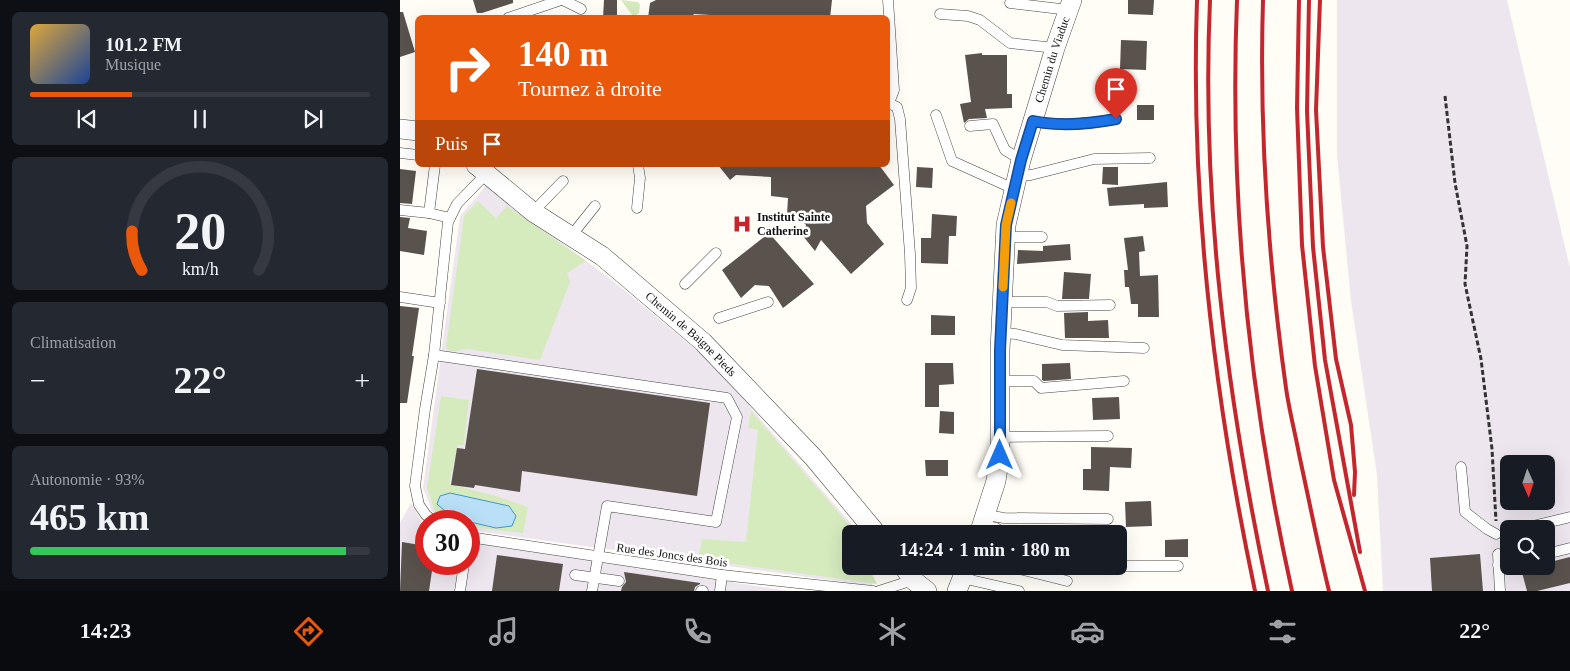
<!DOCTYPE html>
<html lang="fr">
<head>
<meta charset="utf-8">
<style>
  body { margin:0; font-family:"Times New Roman",serif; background:#242831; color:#f1f3f6; height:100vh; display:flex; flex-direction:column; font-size:19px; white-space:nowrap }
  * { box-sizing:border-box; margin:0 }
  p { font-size:16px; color:#9ea1a6 }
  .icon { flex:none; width:28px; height:28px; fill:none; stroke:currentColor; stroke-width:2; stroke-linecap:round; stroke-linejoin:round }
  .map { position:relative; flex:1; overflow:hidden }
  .details { display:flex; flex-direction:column; gap:12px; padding:12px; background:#0d0f14; width:400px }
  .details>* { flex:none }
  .banner { position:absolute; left:15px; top:15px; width:475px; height:152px; border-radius:8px; box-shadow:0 5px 20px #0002; background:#ea580c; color:#fff; overflow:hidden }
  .needle { width:32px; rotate:177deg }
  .controls { position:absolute; left:1100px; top:455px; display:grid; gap:10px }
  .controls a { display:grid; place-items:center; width:55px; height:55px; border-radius:8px; background:#171b24; box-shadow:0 5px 20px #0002; font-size:25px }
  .speed { position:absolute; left:15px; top:510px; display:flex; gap:10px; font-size:25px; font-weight:700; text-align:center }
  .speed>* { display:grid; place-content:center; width:65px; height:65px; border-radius:50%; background:#171b24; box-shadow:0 5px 20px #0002; line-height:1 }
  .speed .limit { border:8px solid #d22; background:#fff; color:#111 }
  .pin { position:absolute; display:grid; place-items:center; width:42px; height:42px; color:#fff; margin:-51px -21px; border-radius:50% 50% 50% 0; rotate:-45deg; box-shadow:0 0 5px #0007 }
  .pin .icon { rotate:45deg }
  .me { position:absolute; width:55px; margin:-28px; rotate:0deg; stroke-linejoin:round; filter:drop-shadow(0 0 4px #0008) }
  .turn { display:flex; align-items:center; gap:18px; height:105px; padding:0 20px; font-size:22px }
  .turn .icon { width:65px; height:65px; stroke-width:2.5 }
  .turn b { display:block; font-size:35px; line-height:42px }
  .then { display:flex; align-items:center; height:48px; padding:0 20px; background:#0003; gap:10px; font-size:19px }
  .big { font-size:38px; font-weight:800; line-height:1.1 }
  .details .widget { flex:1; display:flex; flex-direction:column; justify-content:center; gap:8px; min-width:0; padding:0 18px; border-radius:8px; background:#242831 }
  .details .dial { align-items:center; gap:0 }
  .dial svg { height:130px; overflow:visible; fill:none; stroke:#363941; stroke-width:7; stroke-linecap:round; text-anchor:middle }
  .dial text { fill:#f1f3f6; stroke:none }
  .song { display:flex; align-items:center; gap:15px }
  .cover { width:60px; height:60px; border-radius:8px; background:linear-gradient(135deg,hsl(40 70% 55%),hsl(220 70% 35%)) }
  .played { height:5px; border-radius:2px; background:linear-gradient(90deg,#ea580c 30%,#363941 30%) }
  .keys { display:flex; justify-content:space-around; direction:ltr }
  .heat { display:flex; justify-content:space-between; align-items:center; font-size:28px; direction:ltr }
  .charge { height:8px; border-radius:4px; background:linear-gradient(90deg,#34c759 93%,#363941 0) }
  .trip { position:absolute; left:442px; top:525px; width:285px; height:50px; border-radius:8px; background:#171b24; box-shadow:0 5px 20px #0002; font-weight:800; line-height:50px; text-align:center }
  .dock { display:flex; height:80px; justify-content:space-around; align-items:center; background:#090b0e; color:#9ea1a6 }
  .dock .icon { width:35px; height:35px }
  .dock .current { color:#ea580c }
  .dock b { font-size:22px; color:#f1f3f6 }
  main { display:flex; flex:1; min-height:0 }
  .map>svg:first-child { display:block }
  .industrial { fill:#eee6ef; fill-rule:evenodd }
  .green { fill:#d5ebbd }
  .water { fill:#b9e0f7; stroke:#3f96cf }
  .building { fill:#5a524d }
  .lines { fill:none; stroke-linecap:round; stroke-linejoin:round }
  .service-casing { stroke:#444; stroke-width:11 }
  .minor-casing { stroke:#444; stroke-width:20 }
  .path { stroke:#333; stroke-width:3; stroke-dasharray:5 2.5; stroke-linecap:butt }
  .service { stroke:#fff; stroke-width:10 }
  .minor { stroke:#fff; stroke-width:19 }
  .rail { stroke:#c4262e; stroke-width:4 }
  .route-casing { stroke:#114b97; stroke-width:12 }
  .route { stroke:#1a73e8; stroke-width:9 }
  .slow { stroke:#f59e0b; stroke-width:9 }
  .labels { text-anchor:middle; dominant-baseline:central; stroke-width:5; stroke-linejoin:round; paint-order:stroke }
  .street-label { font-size:12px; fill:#111; stroke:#fff }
  .poi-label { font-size:12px; font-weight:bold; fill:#111; stroke:#fff; text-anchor:start }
</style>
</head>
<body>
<main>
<section class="details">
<div class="widget">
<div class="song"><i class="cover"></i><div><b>101.2 FM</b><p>Musique</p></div></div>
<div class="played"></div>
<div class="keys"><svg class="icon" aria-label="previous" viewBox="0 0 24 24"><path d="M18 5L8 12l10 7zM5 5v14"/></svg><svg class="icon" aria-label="pause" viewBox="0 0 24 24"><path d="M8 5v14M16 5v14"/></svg><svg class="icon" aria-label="next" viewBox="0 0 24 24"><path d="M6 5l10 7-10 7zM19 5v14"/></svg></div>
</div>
<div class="widget dial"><svg viewBox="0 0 100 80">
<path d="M14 69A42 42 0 1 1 86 69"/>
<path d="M14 69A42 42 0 0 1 8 45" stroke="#ea580c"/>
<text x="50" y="56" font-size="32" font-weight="700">20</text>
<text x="50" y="72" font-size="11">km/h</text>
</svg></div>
<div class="widget"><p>Climatisation</p>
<div class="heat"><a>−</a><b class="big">22°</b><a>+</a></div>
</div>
<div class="widget"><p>Autonomie · 93%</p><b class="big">465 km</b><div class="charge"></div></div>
</section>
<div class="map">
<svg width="1170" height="591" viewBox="0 0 1170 591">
  <rect width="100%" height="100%" fill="#fffdf5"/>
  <g class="industrial">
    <path d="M937,0H1107L1170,268V591H983L977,475L951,301L937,155ZM1109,464H1146V501H1109ZM1109,529H1146V566H1109Z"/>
    <polygon points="86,186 213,281 313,364 460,534 451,534 451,566 473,566 472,586 69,530 69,521 42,521 32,511 23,488 60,216"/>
    <polygon points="11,503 26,530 26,564 69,564 69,542 388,591 0,591 0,523"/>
  </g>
  <g class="green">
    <polygon points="221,0 238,2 240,5 239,13 236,15 232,15"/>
    <polygon points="78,201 96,218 107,206 186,261 167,273 170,282 140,360 67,349 50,352 46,347 64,216"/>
    <polygon points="41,396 69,400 64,445 58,445 49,484 96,496 128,507 123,533 69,527 69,521 46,521 35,512 27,488"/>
    <polygon points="351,411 457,534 451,534 451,566 468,566 477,584 298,559 302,539 346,542 358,430 348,428"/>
  </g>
  <polygon class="water" points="50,493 109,506 116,516 112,526 96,528 53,518 37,504 40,496"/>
  <g class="building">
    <polygon points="73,0 113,0 113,3 82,13 77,13"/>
    <polygon points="204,0 217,0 217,18 203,18"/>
    <polygon points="256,0 432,0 430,18 326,18 326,16 294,14 291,18 248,18 250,3"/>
    <polygon points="728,0 754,0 753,15 728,14"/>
    <polygon points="0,12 3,12 15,52 0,57"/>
    <polygon points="721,40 747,41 746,70 720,69"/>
    <polygon points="582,53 582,55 607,55 607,94 612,94 612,108 585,109 587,118 569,119 564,123 560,104 571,102 565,55"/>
    <rect x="737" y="105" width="17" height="15"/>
    <polygon points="318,165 479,165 494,185 466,206 467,223 484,244 451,274 421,240 415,251 403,236 406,225 398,216 387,215 388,198 371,196 371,177 336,175 330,180"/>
    <polygon points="517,167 533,168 532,188 516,187"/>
    <polygon points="703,167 718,167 718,185 702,184"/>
    <polygon points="0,169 16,171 12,204 0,203"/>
    <polygon points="767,182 768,207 744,208 744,204 709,206 707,188"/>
    <polygon points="532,214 557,216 556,236 549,236 548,264 521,263 521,238 531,238"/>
    <polygon points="0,217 10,218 8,228 27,231 24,255 0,251"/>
    <polygon points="369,233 414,284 383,308 369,286 355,285 341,298 322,270"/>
    <polygon points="743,236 745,251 739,252 740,276 758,275 759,317 738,317 738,304 731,304 729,287 725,287 724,270 728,270 724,238"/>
    <polygon points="670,244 671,260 617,264 618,250 643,251 643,246"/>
    <polygon points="664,272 691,274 689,299 662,299"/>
    <polygon points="0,306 19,308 12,356 14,356 7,403 0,403"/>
    <polygon points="688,312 688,321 708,320 709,338 665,338 664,313"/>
    <polygon points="531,315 555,316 555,335 531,335"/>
    <polygon points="525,363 553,363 554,384 539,385 539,407 525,407"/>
    <polygon points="670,363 671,379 644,381 642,380 642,364"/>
    <polygon points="77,369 310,403 297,496 122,471 120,492 75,485 74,488 51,485 57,448 65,449"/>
    <polygon points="719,397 720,419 693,420 692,398"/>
    <polygon points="540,411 554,412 554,434 539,433"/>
    <polygon points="691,447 732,448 731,468 710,467 709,491 683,490 683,469 691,469"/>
    <polygon points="525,460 548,460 548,476 526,476"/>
    <polygon points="751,501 752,526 726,527 725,502"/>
    <polygon points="788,539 788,557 765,557 765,540"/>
    <polygon points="2,542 26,546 26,564 33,564 29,591 0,591"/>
    <polygon points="1080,554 1083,591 1032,591 1030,558"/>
    <polygon points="97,555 163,564 159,591 92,591"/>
    <polygon points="1170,557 1170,583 1137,591 1127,591 1121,569 1132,566 1146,566 1146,563"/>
    <polygon points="224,572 300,583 300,584 295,587 294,591 221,591 222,587 226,582"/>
  </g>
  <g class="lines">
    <g class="service-casing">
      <g id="service">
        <polyline points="163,0 181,9"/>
        <polyline points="488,0 494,90 489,103"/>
        <polyline points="610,3 669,10"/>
        <polyline points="540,14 568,16 580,20 610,43 655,48"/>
        <polyline points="108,18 161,0"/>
        <polyline points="488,103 497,107 500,119 510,254 511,288 507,300"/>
        <polyline points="536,115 552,161 614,189"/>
        <path d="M633,121C661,127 689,124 716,119"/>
        <polyline points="570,126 593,124 605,150 621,160"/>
        <polyline points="0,153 18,155"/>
        <polyline points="618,176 631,175 694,159 750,158"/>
        <polyline points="237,208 240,178 238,165"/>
        <polyline points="0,210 29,213 50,218"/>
        <polyline points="133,212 163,181"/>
        <polyline points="29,213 35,165"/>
        <polyline points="171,236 195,206"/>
        <polyline points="606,237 642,237"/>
        <polyline points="285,284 316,253"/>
        <polyline points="0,297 40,303"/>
        <polyline points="603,302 647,302 657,306 710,305"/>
        <polyline points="319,318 368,302"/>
        <polyline points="601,333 616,334 662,345 744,348"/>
        <polyline points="34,355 327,398 337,417 316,522 207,506 192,591"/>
        <polyline points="600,381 634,381 641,388 724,381"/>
        <polyline points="600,437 708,436"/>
        <polyline points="1061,467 1065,512 1087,529 1096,534"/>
        <polyline points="586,515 604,518 708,519"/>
        <polyline points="33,521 26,515 19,505 15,486 25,409 34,355 48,222 57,204 86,174"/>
        <polyline points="582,525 596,528 604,534"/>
        <polyline points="1120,529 1170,517"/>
        <polyline points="69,537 322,575 473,591"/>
        <polyline points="1098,554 1100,591"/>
        <polyline points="1146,554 1170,548"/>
        <polyline points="1098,565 1109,563"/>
        <polyline points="608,566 667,581"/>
        <polyline points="712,566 778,566"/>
        <polyline points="175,575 219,581"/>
        <polyline points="562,578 619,591"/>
        <polyline points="60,591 64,564"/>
        <polyline points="301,591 303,591"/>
        <polyline points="320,591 322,575"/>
        <polyline points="479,591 513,580"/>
      </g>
    </g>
    <g class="minor-casing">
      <g id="minor">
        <polyline points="0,129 18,131"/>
        <path id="s1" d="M76,165L133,212L202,256L303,342L413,457L477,534"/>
        <path id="s2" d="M579,534L596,481L600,455V350L606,225L621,160L655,48L672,0"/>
        <polyline points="503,566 513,580 527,591"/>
        <polyline points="557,591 567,566"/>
      </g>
    </g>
    <polyline class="path" points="1045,96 1055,183 1067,246 1065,284 1081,359 1092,449 1096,521"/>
    <use href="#service" class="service"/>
    <use href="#minor" class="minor"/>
    <g class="rail">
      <path d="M797,0C790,198 814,397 855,591"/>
      <path d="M810,0C801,199 827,397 868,591"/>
      <path d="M837,0C829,199 849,397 892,591"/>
      <path d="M863,0C859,130 868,259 886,388C889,410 895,432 899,454C909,500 918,546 929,591"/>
      <polyline points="899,0 897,108 902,245 915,366 934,480 965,591"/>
      <polyline points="909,0 907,111 913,247 925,360 960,552"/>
      <polyline points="920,0 916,110 923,247 936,359 951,425 955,472 954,495"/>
    </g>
  </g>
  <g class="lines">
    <g class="route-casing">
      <path id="route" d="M600,455V350L606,225L621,160L633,121C661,127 689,124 716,119"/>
    </g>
    <use href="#route" class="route"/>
    <polyline class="slow" points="603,287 606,225 611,203"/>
  </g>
  <defs>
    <g id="hospital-bare" transform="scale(1.5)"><path d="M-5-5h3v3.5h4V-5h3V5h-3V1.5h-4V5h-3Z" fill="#c4262e" stroke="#fff" stroke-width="2.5" paint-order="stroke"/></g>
  </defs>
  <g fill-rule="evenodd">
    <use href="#hospital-bare" x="342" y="224"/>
  </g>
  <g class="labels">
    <g class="street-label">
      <text stroke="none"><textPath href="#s2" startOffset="484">Chemin du Viaduc</textPath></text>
      <text stroke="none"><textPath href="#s1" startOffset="274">Chemin de Baigne Pieds</textPath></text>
      <text transform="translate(272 555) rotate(8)">Rue des Joncs des Bois</text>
    </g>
    <g class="poi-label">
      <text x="357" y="217">Institut Sainte<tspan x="357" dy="14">Catherine</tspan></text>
    </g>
  </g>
</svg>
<div class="controls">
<a><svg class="needle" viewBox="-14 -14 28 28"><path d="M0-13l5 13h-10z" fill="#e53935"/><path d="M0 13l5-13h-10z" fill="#9ea1a6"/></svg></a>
<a><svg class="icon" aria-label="search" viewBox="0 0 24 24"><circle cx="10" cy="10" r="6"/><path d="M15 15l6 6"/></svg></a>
</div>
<div class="speed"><div class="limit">30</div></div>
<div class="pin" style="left:716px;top:119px;background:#d93025"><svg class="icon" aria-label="arrive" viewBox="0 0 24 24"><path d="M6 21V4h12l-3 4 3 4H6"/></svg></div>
<svg class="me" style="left:600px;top:455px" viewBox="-20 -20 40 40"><path d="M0-17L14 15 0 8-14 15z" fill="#1a73e8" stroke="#fff" stroke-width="4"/></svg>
<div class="trip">14:24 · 1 min · 180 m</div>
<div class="banner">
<div class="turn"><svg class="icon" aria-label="right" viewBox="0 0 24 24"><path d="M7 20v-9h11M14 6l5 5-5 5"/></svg><div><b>140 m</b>Tournez à droite</div></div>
<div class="then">Puis<svg class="icon" aria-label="arrive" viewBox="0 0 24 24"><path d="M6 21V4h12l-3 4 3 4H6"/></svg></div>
</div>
</div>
</main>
<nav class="dock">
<b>14:23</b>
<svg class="icon current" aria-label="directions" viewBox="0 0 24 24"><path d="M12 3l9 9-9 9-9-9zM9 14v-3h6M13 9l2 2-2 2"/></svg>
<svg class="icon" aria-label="music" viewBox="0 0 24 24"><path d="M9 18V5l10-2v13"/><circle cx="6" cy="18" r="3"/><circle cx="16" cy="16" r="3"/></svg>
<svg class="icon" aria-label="phone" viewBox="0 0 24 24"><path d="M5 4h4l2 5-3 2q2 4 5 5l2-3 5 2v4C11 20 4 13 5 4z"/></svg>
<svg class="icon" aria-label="climate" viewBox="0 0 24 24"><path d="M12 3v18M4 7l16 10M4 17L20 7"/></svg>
<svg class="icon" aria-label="car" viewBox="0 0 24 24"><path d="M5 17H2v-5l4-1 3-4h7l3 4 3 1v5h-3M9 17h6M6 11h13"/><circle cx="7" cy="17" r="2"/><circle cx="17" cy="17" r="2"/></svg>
<svg class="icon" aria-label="filters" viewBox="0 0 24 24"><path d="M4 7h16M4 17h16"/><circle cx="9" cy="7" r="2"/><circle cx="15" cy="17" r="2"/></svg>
<b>22°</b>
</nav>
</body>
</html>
